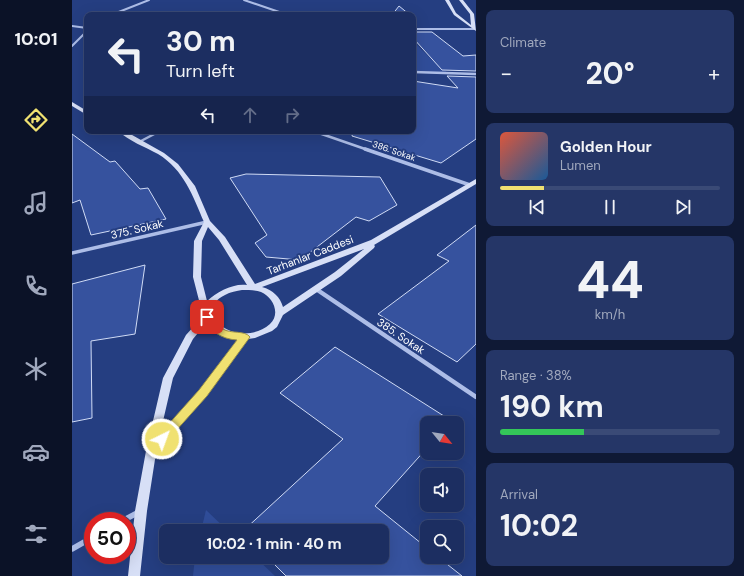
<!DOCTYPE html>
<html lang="en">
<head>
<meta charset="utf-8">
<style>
  body { margin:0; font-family:"DM Sans",sans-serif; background:#253667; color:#f1f3f6; height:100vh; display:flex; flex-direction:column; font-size:15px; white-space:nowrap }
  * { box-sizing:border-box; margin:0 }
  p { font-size:13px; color:#a0a8bd }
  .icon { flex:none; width:22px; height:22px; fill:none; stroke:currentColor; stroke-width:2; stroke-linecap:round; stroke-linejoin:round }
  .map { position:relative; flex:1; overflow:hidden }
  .panel { display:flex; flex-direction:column; gap:10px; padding:10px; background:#0f1935; width:268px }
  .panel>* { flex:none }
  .top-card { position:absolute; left:12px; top:12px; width:332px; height:122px; border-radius:8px; box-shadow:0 4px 16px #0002,0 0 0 1px #3a4a76; background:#1c2e61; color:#f1f3f6; overflow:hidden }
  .needle { width:26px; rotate:120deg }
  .buttons { position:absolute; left:348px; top:416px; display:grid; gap:8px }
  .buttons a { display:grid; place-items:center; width:44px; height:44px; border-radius:8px; background:#1c2e61; box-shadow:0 4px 16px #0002,0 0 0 1px #3a4a76; font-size:20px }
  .speed { position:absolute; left:12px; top:512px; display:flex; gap:8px; font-size:20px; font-weight:700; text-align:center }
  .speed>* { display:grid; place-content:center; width:52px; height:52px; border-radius:50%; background:#1c2e61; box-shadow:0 4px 16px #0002,0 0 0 1px #3a4a76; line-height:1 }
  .speed .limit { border:6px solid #d22; background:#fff; color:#111 }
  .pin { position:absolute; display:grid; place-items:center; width:34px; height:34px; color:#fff; margin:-17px; border-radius:8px; box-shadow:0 2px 6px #0006 }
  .me { position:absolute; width:44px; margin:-22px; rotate:42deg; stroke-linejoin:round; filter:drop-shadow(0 0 3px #0008) }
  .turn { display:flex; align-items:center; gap:14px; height:84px; padding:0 16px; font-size:18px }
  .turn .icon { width:52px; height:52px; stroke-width:2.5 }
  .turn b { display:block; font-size:28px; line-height:34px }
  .lanes { display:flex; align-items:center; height:38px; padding:0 16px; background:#0003; justify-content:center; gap:20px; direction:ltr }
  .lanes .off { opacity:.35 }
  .big { font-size:30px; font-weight:700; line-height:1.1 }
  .panel .card { flex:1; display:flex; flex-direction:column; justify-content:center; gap:6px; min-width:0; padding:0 14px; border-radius:8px; background:#253667 }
  .panel .dial { align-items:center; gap:0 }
  .dial b { font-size:52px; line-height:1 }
  .song { display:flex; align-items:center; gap:12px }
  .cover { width:48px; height:48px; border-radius:6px; background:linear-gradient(135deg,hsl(10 70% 55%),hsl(210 70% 35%)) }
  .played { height:4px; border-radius:2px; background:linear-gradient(90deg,#f0e171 20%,#3a4a76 20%) }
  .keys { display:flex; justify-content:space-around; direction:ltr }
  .heat { display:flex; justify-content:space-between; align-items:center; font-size:22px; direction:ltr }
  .charge { height:6px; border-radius:3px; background:linear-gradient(90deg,#34c759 38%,#3a4a76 0) }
  .trip { position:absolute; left:87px; top:524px; width:230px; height:40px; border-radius:8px; background:#1c2e61; box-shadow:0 4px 16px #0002,0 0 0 1px #3a4a76; font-weight:700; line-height:40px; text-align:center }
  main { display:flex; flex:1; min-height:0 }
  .dock { display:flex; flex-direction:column; width:72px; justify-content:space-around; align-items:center; background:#0b1227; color:#a0a8bd }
  .dock .icon { width:28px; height:28px }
  .dock .current { color:#f0e171 }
  .dock b { font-size:18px; color:#f1f3f6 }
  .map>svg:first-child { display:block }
  .green { fill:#304d99 }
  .building { fill:#36529e; stroke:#d0dbf5 }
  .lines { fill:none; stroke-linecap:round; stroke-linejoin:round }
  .street-far4 { stroke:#adbde7; stroke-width:2 }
  .street-far3 { stroke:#adbde7; stroke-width:2.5 }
  .street-far2 { stroke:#adbde7; stroke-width:3.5 }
  .street-far1 { stroke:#adbde7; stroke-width:4.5 }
  .street { stroke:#adbde7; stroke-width:5.5 }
  .secondary { fill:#d7dff6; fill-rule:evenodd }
  .route { fill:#f0e171; stroke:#9c9249 }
  .labels { text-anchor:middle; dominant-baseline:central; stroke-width:4; stroke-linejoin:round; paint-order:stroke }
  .far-street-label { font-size:9px; fill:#fff; stroke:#253e81 }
  .street-label { font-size:11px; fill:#fff; stroke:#253e81 }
</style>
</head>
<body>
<main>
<nav class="dock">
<b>10:01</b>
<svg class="icon current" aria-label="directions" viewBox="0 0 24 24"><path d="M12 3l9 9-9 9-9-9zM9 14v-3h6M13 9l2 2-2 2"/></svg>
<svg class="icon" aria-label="music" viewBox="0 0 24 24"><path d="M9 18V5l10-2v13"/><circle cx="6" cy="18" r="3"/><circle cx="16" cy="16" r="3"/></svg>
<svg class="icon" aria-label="phone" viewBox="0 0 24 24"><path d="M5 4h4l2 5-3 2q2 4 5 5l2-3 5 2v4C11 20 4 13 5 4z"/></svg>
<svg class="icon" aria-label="climate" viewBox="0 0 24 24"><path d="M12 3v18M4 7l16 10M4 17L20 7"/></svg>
<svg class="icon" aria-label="car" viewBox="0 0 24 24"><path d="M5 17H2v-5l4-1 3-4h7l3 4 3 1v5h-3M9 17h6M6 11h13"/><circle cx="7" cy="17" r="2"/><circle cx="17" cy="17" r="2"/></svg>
<svg class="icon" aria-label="filters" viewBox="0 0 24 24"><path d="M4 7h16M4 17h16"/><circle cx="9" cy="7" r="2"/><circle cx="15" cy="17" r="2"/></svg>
</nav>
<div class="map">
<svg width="404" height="576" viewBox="0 0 404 576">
  <rect width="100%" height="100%" fill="#253e81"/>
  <g class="green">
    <polygon points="341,41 359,59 376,73 341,71"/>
    <polygon points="134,510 156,531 129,531"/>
    <polygon points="123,557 183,557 203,576 121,576"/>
  </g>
  <g class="building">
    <polygon points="327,6 338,15 320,15"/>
    <polygon points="341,32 360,32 391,56 404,55 404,71 370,70 341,38"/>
    <polygon points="375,76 404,77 404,139 369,163 280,136 281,131 341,131 341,81 386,88"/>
    <polygon points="0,134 38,162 43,161 68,189 76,188 94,219 19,235 8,200 0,203"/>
    <polygon points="174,174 308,177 325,205 297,221 284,217 228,260 194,257 183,243 195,235 158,178"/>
    <polygon points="404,225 404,344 385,362 306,314 377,261 365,255"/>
    <polygon points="73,265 63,334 19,341 20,418 0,422 0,284"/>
    <polygon points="263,347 383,423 355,423 355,448 303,506 355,548 355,557 366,557 390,576 214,576 195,557 310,557 310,531 171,531 271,439 208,393"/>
  </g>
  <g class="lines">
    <g class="street-far4">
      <polyline points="172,0 216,15"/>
      <polyline points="39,15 77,0"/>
      <polyline points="0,26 15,28"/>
      <polyline points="341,29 402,29"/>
      <polyline points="0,46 15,31"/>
    </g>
    <g class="street-far3">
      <polyline points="341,72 404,74"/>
      <polyline points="241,131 296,150"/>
      <polyline points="69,141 88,131"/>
    </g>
    <g class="street-far2">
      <polyline points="293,149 398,185"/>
      <polyline points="0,253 135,222"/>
    </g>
    <polyline class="street-far1" points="244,289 404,397"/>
    <g class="street">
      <polyline points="50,521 67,512"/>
      <polyline points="0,549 21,537"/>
    </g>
    <g class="secondary">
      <polygon points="373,0 377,0 384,13 399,25 398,14 387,0 391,0 402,14 404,31 382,15"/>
      <polygon points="0,102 15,111 15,115 0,106"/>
      <path d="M46,131H53L92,153L106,164L123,186L138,221L153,237L183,284L299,240L404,179V184L302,245L303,246L302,248L269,276L211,315L205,327L200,331L183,338L176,339L134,396L84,453L75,511L68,576H56L63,511L74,451L91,378L114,335L131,316L121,277L122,241L132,222C121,196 112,170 86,154C73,147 57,141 46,131ZM136,227L147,240L175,285C161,283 145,292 135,301L129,277L130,241ZM292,249L263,272L211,307C208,297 201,290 190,287ZM170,290C176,290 183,290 189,292C201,297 209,314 198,324C167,351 116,313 153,295C158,292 165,291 170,290ZM135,322C141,332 155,339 166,339L128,390L88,434L101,378L121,339Z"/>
    </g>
  </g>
  <path class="route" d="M135,314L139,315C142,321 145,326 151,329C158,334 173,330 178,337L135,396L94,442L90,444L86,442L84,439L86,436L127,390L165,340C149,339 138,331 130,317Z"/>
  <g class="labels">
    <g class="far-street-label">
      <text transform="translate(322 151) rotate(19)">386. Sokak</text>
    </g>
    <g class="street-label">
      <text transform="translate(65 229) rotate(-13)">375. Sokak</text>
      <text transform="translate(238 255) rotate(-21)">Tarhanlar Caddesi</text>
      <text transform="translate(329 336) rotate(34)">385. Sokak</text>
    </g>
  </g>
</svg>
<div class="buttons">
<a><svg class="needle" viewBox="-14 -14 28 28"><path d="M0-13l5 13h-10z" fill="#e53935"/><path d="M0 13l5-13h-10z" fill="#a0a8bd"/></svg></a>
<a><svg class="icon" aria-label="sound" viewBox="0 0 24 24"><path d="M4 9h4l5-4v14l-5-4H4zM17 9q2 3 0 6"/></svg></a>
<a><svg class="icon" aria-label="search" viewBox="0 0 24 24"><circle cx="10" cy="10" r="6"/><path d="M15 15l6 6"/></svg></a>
</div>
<div class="speed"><div class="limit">50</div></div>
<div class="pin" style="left:135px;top:317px;background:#d93025"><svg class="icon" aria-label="arrive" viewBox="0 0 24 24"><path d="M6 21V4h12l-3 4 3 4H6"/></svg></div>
<svg class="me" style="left:90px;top:439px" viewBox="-20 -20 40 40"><circle r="17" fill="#f0e171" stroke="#fff" stroke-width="3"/><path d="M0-11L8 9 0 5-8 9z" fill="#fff"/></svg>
<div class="trip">10:02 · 1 min · 40 m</div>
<div class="top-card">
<div class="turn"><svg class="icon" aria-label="left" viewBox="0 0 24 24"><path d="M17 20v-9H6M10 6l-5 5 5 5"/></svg><div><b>30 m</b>Turn left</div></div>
<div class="lanes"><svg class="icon" aria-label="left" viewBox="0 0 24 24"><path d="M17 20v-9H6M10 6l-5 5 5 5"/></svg><svg class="icon off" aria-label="ahead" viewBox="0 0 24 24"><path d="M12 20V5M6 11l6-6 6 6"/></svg><svg class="icon off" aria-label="right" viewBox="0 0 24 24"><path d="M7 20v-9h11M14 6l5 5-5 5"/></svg></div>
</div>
</div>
<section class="panel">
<div class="card"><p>Climate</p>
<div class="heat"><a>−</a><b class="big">20°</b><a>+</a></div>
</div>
<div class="card">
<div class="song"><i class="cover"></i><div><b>Golden Hour</b><p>Lumen</p></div></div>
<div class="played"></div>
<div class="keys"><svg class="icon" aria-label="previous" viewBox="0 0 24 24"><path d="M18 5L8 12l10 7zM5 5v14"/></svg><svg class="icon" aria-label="pause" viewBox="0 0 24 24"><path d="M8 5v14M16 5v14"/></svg><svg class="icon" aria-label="next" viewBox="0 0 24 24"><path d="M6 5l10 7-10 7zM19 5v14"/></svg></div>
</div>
<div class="card dial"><b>44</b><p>km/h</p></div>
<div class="card"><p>Range · 38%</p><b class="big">190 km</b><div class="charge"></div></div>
<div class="card"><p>Arrival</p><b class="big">10:02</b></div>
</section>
</main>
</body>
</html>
